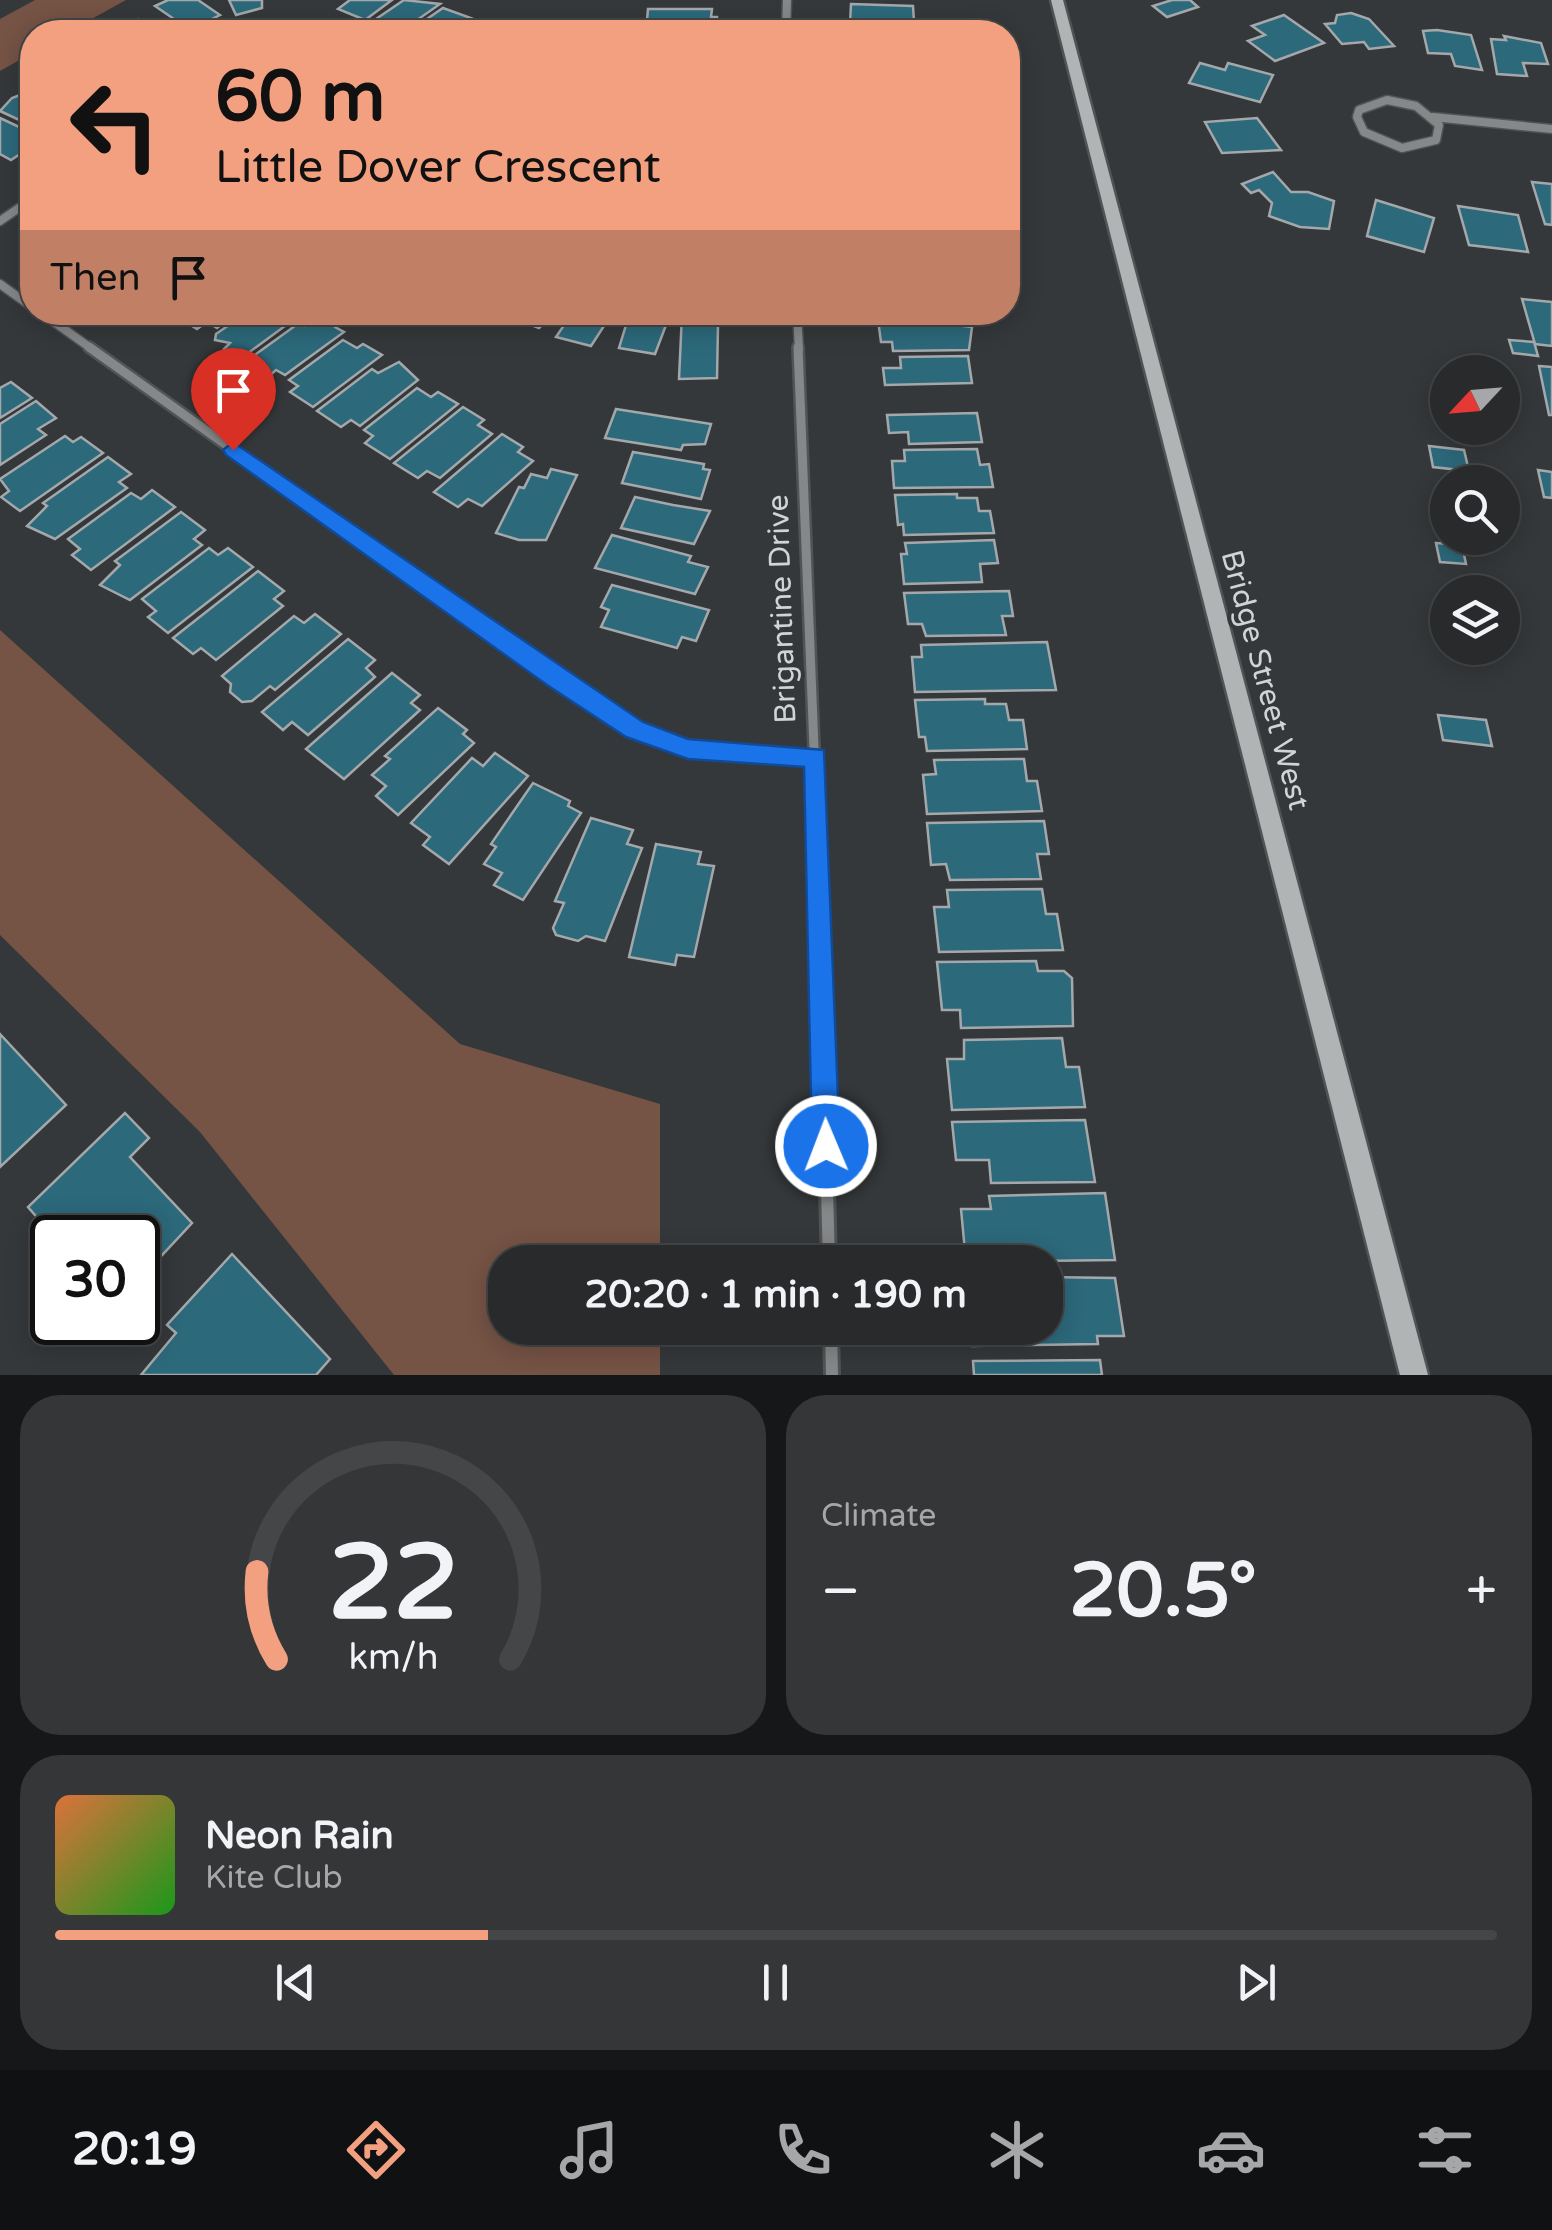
<!DOCTYPE html>
<html lang="en">
<head>
<meta charset="utf-8">
<style>
  body { margin:0; font-family:"Varela Round",sans-serif; background:#343638; color:#f1f3f6; height:100vh; display:flex; flex-direction:column; font-size:38px; white-space:nowrap }
  * { box-sizing:border-box; margin:0 }
  p { font-size:32px; color:#a5a7a9 }
  .icon { flex:none; width:55px; height:55px; fill:none; stroke:currentColor; stroke-width:2; stroke-linecap:round; stroke-linejoin:round }
  .map { position:relative; height:1375px; overflow:hidden }
  .panel { display:flex; flex-direction:column; gap:20px; padding:20px; background:#161718; flex:1 }
  .panel>* { flex:none }
  .top-card { position:absolute; left:20px; top:20px; width:1000px; height:305px; border-radius:40px; box-shadow:0 5px 25px #0003,0 0 0 2px #444648; background:#f2a080; color:#111; overflow:hidden }
  .needle { width:65px; rotate:244deg }
  .fabs { position:absolute; left:1430px; top:355px; display:grid; gap:20px }
  .fabs a { display:grid; place-items:center; width:90px; height:90px; border-radius:50%; background:#282a2c; box-shadow:0 5px 25px #0003,0 0 0 2px #444648; font-size:50px }
  .speed { position:absolute; left:30px; top:1215px; display:flex; gap:20px; font-size:50px; font-weight:700; text-align:center }
  .speed>* { display:grid; place-content:center; width:130px; height:130px; border-radius:50%; background:#282a2c; box-shadow:0 5px 25px #0003,0 0 0 2px #444648; line-height:1 }
  .speed .limit { border:5px solid #111; border-radius:15px; background:#fff; color:#111 }
  .pin { position:absolute; display:grid; place-items:center; width:85px; height:85px; color:#fff; margin:-102px -42px; border-radius:50% 50% 50% 0; rotate:-45deg; box-shadow:0 0 10px #0007 }
  .pin .icon { rotate:45deg }
  .me { position:absolute; width:110px; margin:-55px; rotate:359deg; stroke-linejoin:round; filter:drop-shadow(0 0 8px #0008) }
  .turn { display:flex; align-items:center; gap:35px; height:210px; padding:0 30px; font-size:45px }
  .turn .icon { width:130px; height:130px; stroke-width:2.5 }
  .turn b { display:block; font-size:70px; line-height:85px }
  .then { display:flex; align-items:center; height:95px; padding:0 30px; background:#0003; gap:20px; font-size:38px }
  .big { font-size:75px; font-weight:700; line-height:1.1 }
  .panel .tile { flex:1; display:flex; flex-direction:column; justify-content:center; gap:15px; min-width:0; padding:0 35px; border-radius:40px; background:#343638 }
  .panel .dial { align-items:center; gap:0 }
  .dial svg { height:260px; overflow:visible; fill:none; stroke:#444648; stroke-width:7; stroke-linecap:round; text-anchor:middle }
  .dial text { fill:#f1f3f6; stroke:none }
  .song { display:flex; align-items:center; gap:30px }
  .cover { width:120px; height:120px; border-radius:15px; background:linear-gradient(135deg,hsl(20 70% 55%),hsl(120 70% 35%)) }
  .played { height:10px; border-radius:5px; background:linear-gradient(90deg,#f2a080 30%,#444648 30%) }
  .keys { display:flex; justify-content:space-around; direction:ltr }
  .heat { display:flex; justify-content:space-between; align-items:center; font-size:55px; direction:ltr }
  .panel .tiles { flex:1; display:grid; gap:20px; grid-template-columns:1fr 1fr }
  .tile:last-child { grid-column:span 2 }
  .trip { position:absolute; left:488px; top:1245px; width:575px; height:100px; border-radius:40px; background:#282a2c; box-shadow:0 5px 25px #0003,0 0 0 2px #444648; font-weight:700; line-height:100px; text-align:center }
  .tab-bar { display:flex; height:160px; justify-content:space-around; align-items:center; background:#101112; color:#a5a7a9 }
  .tab-bar .icon { width:70px; height:70px }
  .tab-bar .current { color:#f2a080 }
  .tab-bar b { font-size:45px; color:#f1f3f6 }
  .map>svg:first-child { display:block }
  .green { fill:#755345 }
  .building { fill:#2c697b; stroke:#a4a8aa; stroke-width:2.5 }
  .lines { fill:none; stroke-linecap:round; stroke-linejoin:round }
  .minor-far2-casing { stroke:#515456; stroke-width:11 }
  .minor-far1-casing { stroke:#515456; stroke-width:14 }
  .minor-casing { stroke:#515456; stroke-width:18 }
  .secondary-casing { stroke:#515456; stroke-width:5 }
  .minor-far2 { stroke:#858788; stroke-width:8 }
  .minor-far1 { stroke:#858788; stroke-width:9 }
  .minor { stroke:#858788; stroke-width:12 }
  .secondary { fill:#b1b4b5; fill-rule:evenodd }
  .route { fill:#1a73e8; stroke:#114b97; stroke-width:2.5 }
  .labels { text-anchor:middle; dominant-baseline:central; stroke-width:8; stroke-linejoin:round; paint-order:stroke }
  .street-label { font-size:30px; fill:#d1d3d4; stroke:#35383a }
</style>
</head>
<body>
<div class="map">
<svg width="1552" height="1375" viewBox="0 0 1552 1375">
  <rect width="100%" height="100%" fill="#35383a"/>
  <g class="green">
    <polygon points="35,0 126,0 68,32 32,32 32,53 0,71 0,19"/>
    <polygon points="0,630 460,1044 660,1104 660,1262 505,1262 505,1328 660,1328 660,1375 394,1375 200,1132 0,935"/>
  </g>
  <g class="building">
    <polygon points="168,0 198,0 220,15 212,19 216,22 193,32 155,6"/>
    <polygon points="229,0 262,0 262,8 236,15"/>
    <polygon points="350,0 392,0 365,20 338,9"/>
    <polygon points="404,0 440,4 400,32 371,29 376,25 370,23"/>
    <polygon points="1172,0 1190,0 1198,7 1167,17 1153,6"/>
    <polygon points="851,4 913,6 914,22 850,24"/>
    <polygon points="443,8 471,18 451,32 408,32"/>
    <polygon points="648,9 712,9 711,17 717,17 717,31 646,31"/>
    <polygon points="1351,13 1369,19 1394,46 1369,49 1364,42 1342,44 1325,24 1335,23 1337,15"/>
    <polygon points="1284,15 1324,43 1275,61 1248,41 1265,35 1252,26"/>
    <polygon points="138,19 173,32 109,32"/>
    <polygon points="857,28 925,29 925,32 857,32"/>
    <polygon points="1437,30 1471,35 1482,70 1455,66 1451,54 1428,53 1423,31"/>
    <polygon points="1504,36 1541,43 1548,64 1523,63 1527,76 1497,74 1491,39 1506,40"/>
    <polygon points="1200,63 1225,70 1228,63 1273,75 1260,102 1189,83"/>
    <polygon points="30,91 32,126 0,111 12,98"/>
    <polygon points="0,118 32,133 26,140 32,146 11,160 0,154"/>
    <polygon points="1257,118 1281,150 1222,153 1205,122"/>
    <polygon points="1273,172 1291,192 1308,192 1334,201 1329,229 1300,227 1269,216 1272,203 1259,190 1251,193 1242,184"/>
    <polygon points="1532,182 1552,184 1552,225 1545,224"/>
    <polygon points="1376,200 1434,218 1424,252 1367,236"/>
    <polygon points="1458,206 1518,215 1528,252 1469,245"/>
    <polygon points="1522,299 1552,302 1552,346 1535,344"/>
    <polygon points="182,312 238,312 217,328 207,322 197,329 176,316"/>
    <polygon points="248,312 304,312 240,359 224,349 230,343 215,340 216,334"/>
    <polygon points="518,312 556,312 539,328 513,318"/>
    <polygon points="573,312 613,312 591,346 556,337"/>
    <polygon points="630,312 671,312 655,354 619,348"/>
    <polygon points="682,314 711,314 711,325 718,325 717,378 679,379"/>
    <polygon points="318,316 336,321 335,327 344,332 285,375 276,370 268,377 245,362 299,323 304,326"/>
    <polygon points="947,319 948,324 972,327 969,350 893,351 892,342 881,342 878,320"/>
    <polygon points="343,340 357,348 363,344 382,355 313,407 290,392 298,386 289,380"/>
    <polygon points="1509,340 1534,342 1538,356 1513,353"/>
    <polygon points="968,356 972,383 885,385 883,368 901,368 900,357"/>
    <polygon points="399,362 418,380 360,426 351,420 341,427 317,411 372,369 378,373"/>
    <polygon points="1539,366 1552,367 1552,415 1549,415"/>
    <polygon points="11,382 32,398 0,418 0,388"/>
    <polygon points="417,388 431,397 438,392 458,404 390,459 365,443 373,436 364,430"/>
    <polygon points="36,401 56,418 38,429 46,435 0,465 0,424"/>
    <polygon points="463,407 484,420 478,425 492,434 440,478 427,471 418,478 394,463"/>
    <polygon points="616,409 711,424 705,444 683,445 681,450 605,438"/>
    <polygon points="977,413 982,442 909,444 908,432 889,433 887,415"/>
    <polygon points="502,434 523,447 518,452 533,461 482,506 468,499 458,507 434,492"/>
    <polygon points="65,436 73,442 81,437 103,453 20,511 1,497 9,491 0,479"/>
    <polygon points="1429,446 1464,450 1469,471 1433,467"/>
    <polygon points="977,449 980,465 989,464 993,487 894,488 892,461 905,461 904,450"/>
    <polygon points="633,452 704,464 703,469 710,470 701,499 622,483"/>
    <polygon points="108,457 131,474 119,482 127,488 55,539 27,526 47,506 43,503"/>
    <polygon points="551,469 577,475 546,540 519,540 496,533 519,487 524,488 531,474 547,478"/>
    <polygon points="1538,470 1552,472 1552,498 1544,497"/>
    <polygon points="152,490 175,507 91,570 72,555 80,549 68,539 131,493 141,499"/>
    <polygon points="957,494 957,498 977,498 979,511 990,511 994,533 904,535 903,524 898,525 895,495"/>
    <polygon points="635,497 673,505 710,511 694,544 621,528"/>
    <polygon points="181,512 205,530 194,539 202,545 130,600 100,585 120,565 115,561"/>
    <polygon points="612,535 691,556 688,562 708,567 695,594 595,568"/>
    <polygon points="994,540 998,563 980,564 982,582 904,584 901,554 907,554 905,543"/>
    <polygon points="1436,543 1462,545 1466,564 1440,562"/>
    <polygon points="209,548 218,555 228,548 253,567 168,633 148,617 156,611 142,599"/>
    <polygon points="258,571 284,591 274,599 283,606 216,660 201,648 193,654 173,638"/>
    <polygon points="612,585 709,610 696,641 682,637 677,648 601,627 609,610 601,607"/>
    <polygon points="1009,591 1013,616 1002,616 1006,635 926,636 922,624 908,624 904,593"/>
    <polygon points="315,614 341,634 275,690 270,686 252,701 242,702 230,692 231,684 222,676 294,616 304,623"/>
    <polygon points="348,639 375,660 366,668 375,677 308,735 292,722 283,730 262,712"/>
    <polygon points="1047,642 1056,690 915,692 912,657 922,657 921,645"/>
    <polygon points="392,673 420,695 411,703 420,710 344,779 306,749"/>
    <polygon points="985,699 985,704 1006,704 1009,720 1023,720 1027,749 927,751 925,737 919,737 915,700"/>
    <polygon points="438,708 467,730 463,734 474,743 398,815 376,796 386,786 372,775 390,759 385,756"/>
    <polygon points="1438,715 1486,720 1492,746 1443,740"/>
    <polygon points="495,753 528,776 449,864 423,845 430,837 411,823 472,758 483,766"/>
    <polygon points="1024,759 1027,781 1037,781 1042,811 927,814 923,775 936,774 934,760"/>
    <polygon points="533,783 570,801 568,806 581,813 523,900 494,885 502,873 484,864 496,847 491,844"/>
    <polygon points="591,818 633,830 627,844 642,848 605,941 586,936 578,941 556,935 553,928 564,903 555,901"/>
    <polygon points="1044,821 1049,854 1037,854 1041,879 950,880 946,864 931,865 927,823"/>
    <polygon points="656,844 701,852 698,864 714,866 694,957 677,955 675,965 629,957"/>
    <polygon points="1042,889 1046,914 1057,914 1063,950 939,952 934,907 949,907 947,890"/>
    <polygon points="1036,961 1038,971 1064,971 1072,978 1073,1026 961,1028 960,1010 942,1010 937,962"/>
    <polygon points="0,1034 66,1105 0,1167"/>
    <polygon points="1062,1038 1066,1067 1079,1067 1085,1107 952,1110 947,1059 964,1059 964,1040"/>
    <polygon points="125,1113 149,1138 130,1157 192,1223 138,1281 138,1238 55,1238 28,1207"/>
    <polygon points="1085,1120 1095,1182 991,1183 989,1160 956,1160 952,1122"/>
    <polygon points="1105,1193 1115,1260 966,1262 961,1209 991,1209 989,1196"/>
    <polygon points="232,1254 330,1359 316,1375 141,1375 176,1333 167,1325"/>
    <polygon points="1045,1277 1115,1278 1124,1336 1097,1336 1098,1344 972,1346 970,1328 1045,1328"/>
    <polygon points="1100,1360 1102,1375 974,1375 973,1361"/>
  </g>
  <g class="lines">
    <g class="minor-far2-casing">
      <g id="minor-far2">
        <polyline points="786,32 787,0"/>
        <polygon points="1387,100 1416,106 1439,125 1436,140 1402,148 1364,132 1357,117 1359,110"/>
        <polyline points="1433,117 1552,129"/>
        <polyline points="0,221 32,199"/>
        <polyline points="0,284 32,307"/>
        <polyline points="40,312 92,349"/>
        <polyline points="797,312 799,349"/>
      </g>
    </g>
    <g class="minor-far1-casing">
      <g id="minor-far1">
        <polyline points="89,347 555,679 635,730 688,749 815,757"/>
        <polyline points="798,347 816,798"/>
      </g>
    </g>
    <g class="minor-casing">
      <g id="minor">
        <polyline points="816,795 829,1262"/>
        <polyline points="831,1328 832,1375"/>
      </g>
    </g>
    <g class="secondary-casing">
      <polygon id="secondary" points="1051,0 1063,0 1428,1375 1400,1375"/>
    </g>
    <use href="#minor-far2" class="minor-far2"/>
    <use href="#minor-far1" class="minor-far1"/>
    <use href="#minor" class="minor"/>
    <use href="#secondary" class="secondary"/>
  </g>
  <polygon class="route" points="233,442 643,722 688,739 824,750 840,1146 836,1156 826,1160 816,1156 812,1146 804,767 688,759 626,737 547,685 226,455 223,450"/>
  <g class="labels">
    <g class="street-label">
      <text transform="translate(782 609) rotate(-92)">Brigantine Drive</text>
      <text transform="translate(1265 680) rotate(75)">Bridge Street West</text>
    </g>
  </g>
</svg>
<div class="fabs">
<a><svg class="needle" viewBox="-14 -14 28 28"><path d="M0-13l5 13h-10z" fill="#e53935"/><path d="M0 13l5-13h-10z" fill="#a5a7a9"/></svg></a>
<a><svg class="icon" aria-label="search" viewBox="0 0 24 24"><circle cx="10" cy="10" r="6"/><path d="M15 15l6 6"/></svg></a>
<a><svg class="icon" aria-label="layers" viewBox="0 0 24 24"><path d="M12 4l9 5-9 5-9-5zM3 14l9 5 9-5"/></svg></a>
</div>
<div class="speed"><div class="limit">30</div></div>
<div class="pin" style="left:233px;top:450px;background:#d93025"><svg class="icon" aria-label="arrive" viewBox="0 0 24 24"><path d="M6 21V4h12l-3 4 3 4H6"/></svg></div>
<svg class="me" style="left:826px;top:1146px" viewBox="-20 -20 40 40"><circle r="17" fill="#1a73e8" stroke="#fff" stroke-width="3"/><path d="M0-11L8 9 0 5-8 9z" fill="#fff"/></svg>
<div class="trip">20:20 · 1 min · 190 m</div>
<div class="top-card">
<div class="turn"><svg class="icon" aria-label="left" viewBox="0 0 24 24"><path d="M17 20v-9H6M10 6l-5 5 5 5"/></svg><div><b>60 m</b>Little Dover Crescent</div></div>
<div class="then">Then<svg class="icon" aria-label="arrive" viewBox="0 0 24 24"><path d="M6 21V4h12l-3 4 3 4H6"/></svg></div>
</div>
</div>
<section class="panel">
<div class="tiles">
<div class="tile dial"><svg viewBox="0 0 100 80">
<path d="M14 69A42 42 0 1 1 86 69"/>
<path d="M14 69A42 42 0 0 1 8 42" stroke="#f2a080"/>
<text x="50" y="56" font-size="32" font-weight="700">22</text>
<text x="50" y="72" font-size="11">km/h</text>
</svg></div>
<div class="tile"><p>Climate</p>
<div class="heat"><a>−</a><b class="big">20.5°</b><a>+</a></div>
</div>
<div class="tile">
<div class="song"><i class="cover"></i><div><b>Neon Rain</b><p>Kite Club</p></div></div>
<div class="played"></div>
<div class="keys"><svg class="icon" aria-label="previous" viewBox="0 0 24 24"><path d="M18 5L8 12l10 7zM5 5v14"/></svg><svg class="icon" aria-label="pause" viewBox="0 0 24 24"><path d="M8 5v14M16 5v14"/></svg><svg class="icon" aria-label="next" viewBox="0 0 24 24"><path d="M6 5l10 7-10 7zM19 5v14"/></svg></div>
</div>
</div>
</section>
<nav class="tab-bar">
<b>20:19</b>
<svg class="icon current" aria-label="directions" viewBox="0 0 24 24"><path d="M12 3l9 9-9 9-9-9zM9 14v-3h6M13 9l2 2-2 2"/></svg>
<svg class="icon" aria-label="music" viewBox="0 0 24 24"><path d="M9 18V5l10-2v13"/><circle cx="6" cy="18" r="3"/><circle cx="16" cy="16" r="3"/></svg>
<svg class="icon" aria-label="phone" viewBox="0 0 24 24"><path d="M5 4h4l2 5-3 2q2 4 5 5l2-3 5 2v4C11 20 4 13 5 4z"/></svg>
<svg class="icon" aria-label="climate" viewBox="0 0 24 24"><path d="M12 3v18M4 7l16 10M4 17L20 7"/></svg>
<svg class="icon" aria-label="car" viewBox="0 0 24 24"><path d="M5 17H2v-5l4-1 3-4h7l3 4 3 1v5h-3M9 17h6M6 11h13"/><circle cx="7" cy="17" r="2"/><circle cx="17" cy="17" r="2"/></svg>
<svg class="icon" aria-label="filters" viewBox="0 0 24 24"><path d="M4 7h16M4 17h16"/><circle cx="9" cy="7" r="2"/><circle cx="15" cy="17" r="2"/></svg>
</nav>
</body>
</html>
